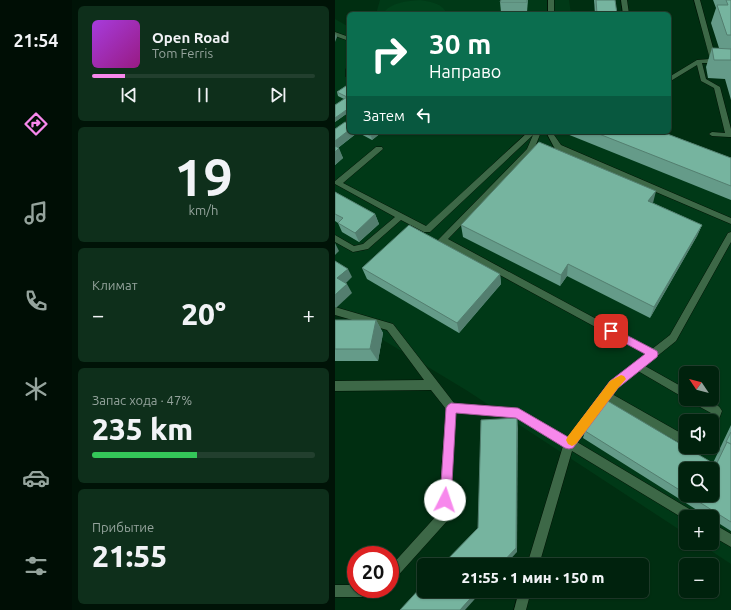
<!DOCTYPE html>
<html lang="ru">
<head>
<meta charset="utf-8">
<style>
  body { margin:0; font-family:Ubuntu,sans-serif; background:#0e2f1b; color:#f1f3f6; height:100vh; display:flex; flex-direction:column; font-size:15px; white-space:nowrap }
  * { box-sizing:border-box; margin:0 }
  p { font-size:13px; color:#95a49d }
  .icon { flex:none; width:22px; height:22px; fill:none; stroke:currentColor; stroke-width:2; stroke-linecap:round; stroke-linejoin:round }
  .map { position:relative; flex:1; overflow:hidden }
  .side { display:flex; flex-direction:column; gap:6px; padding:6px; background:#001307; width:263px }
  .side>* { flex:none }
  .banner { position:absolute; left:12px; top:12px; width:324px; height:122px; border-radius:6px; box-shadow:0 1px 3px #0004,0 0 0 1px #223f2e; background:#0b6e4f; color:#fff; overflow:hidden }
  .needle { width:26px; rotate:305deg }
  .tools { position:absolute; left:344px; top:366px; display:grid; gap:8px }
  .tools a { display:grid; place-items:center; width:40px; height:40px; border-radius:6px; background:#00220d; box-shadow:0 1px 3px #0004,0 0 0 1px #223f2e; font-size:20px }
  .speed { position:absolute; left:12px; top:546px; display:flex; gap:8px; font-size:20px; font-weight:700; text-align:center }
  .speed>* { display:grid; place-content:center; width:52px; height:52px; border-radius:50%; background:#00220d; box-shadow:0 1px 3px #0004,0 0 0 1px #223f2e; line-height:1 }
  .speed .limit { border:6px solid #d22; background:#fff; color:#111 }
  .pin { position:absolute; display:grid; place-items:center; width:34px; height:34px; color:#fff; margin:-17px; border-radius:8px; box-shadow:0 2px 6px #0006 }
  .me { position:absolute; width:44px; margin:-22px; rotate:4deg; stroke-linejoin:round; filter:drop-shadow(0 0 3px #0008) }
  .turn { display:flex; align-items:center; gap:14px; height:84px; padding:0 16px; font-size:18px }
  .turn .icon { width:52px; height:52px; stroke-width:2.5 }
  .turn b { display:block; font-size:28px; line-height:34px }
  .then { display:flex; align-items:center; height:38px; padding:0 16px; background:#0003; gap:8px; font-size:15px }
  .big { font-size:30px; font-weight:800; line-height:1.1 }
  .side .widget { flex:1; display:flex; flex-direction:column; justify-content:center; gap:6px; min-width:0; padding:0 14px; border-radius:6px; background:#0e2f1b }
  .side .dial { align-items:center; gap:0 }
  .dial b { font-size:52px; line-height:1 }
  .song { display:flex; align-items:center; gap:12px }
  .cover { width:48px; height:48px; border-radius:6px; background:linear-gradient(135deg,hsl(280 70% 55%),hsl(310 70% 35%)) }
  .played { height:4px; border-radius:2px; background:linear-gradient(90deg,#f788ec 15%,#223f2e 15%) }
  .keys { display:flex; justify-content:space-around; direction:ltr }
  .heat { display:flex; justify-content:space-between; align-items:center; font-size:22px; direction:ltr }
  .charge { height:6px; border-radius:3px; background:linear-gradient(90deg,#34c759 47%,#223f2e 0) }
  .trip { position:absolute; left:82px; top:558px; width:232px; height:40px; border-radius:6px; background:#00220d; box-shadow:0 1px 3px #0004,0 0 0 1px #223f2e; font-weight:800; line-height:40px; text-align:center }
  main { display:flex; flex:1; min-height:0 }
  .tabs { display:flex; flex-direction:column; width:72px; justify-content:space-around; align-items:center; background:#000e05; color:#95a49d }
  .tabs .icon { width:28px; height:28px }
  .tabs .active { color:#f788ec }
  .tabs b { font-size:18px; color:#f1f3f6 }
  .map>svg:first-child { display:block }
  .built { fill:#003917; fill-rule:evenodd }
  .green { fill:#01411b }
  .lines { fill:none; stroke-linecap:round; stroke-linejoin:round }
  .service-casing { stroke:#011305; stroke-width:1 }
  .service { fill:#3d6847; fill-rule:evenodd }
  .wall { fill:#659b89; fill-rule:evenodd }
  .shaded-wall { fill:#537e6f }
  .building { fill:#76b49f; stroke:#537e6f }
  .route { fill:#f788ec; stroke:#a15899 }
  .slow { fill:#f59e0b }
</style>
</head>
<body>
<main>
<nav class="tabs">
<b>21:54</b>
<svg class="icon active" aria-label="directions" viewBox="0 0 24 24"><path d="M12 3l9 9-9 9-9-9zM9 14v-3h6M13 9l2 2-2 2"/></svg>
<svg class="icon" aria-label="music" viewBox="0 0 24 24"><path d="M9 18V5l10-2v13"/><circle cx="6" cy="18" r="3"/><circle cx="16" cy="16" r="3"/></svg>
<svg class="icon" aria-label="phone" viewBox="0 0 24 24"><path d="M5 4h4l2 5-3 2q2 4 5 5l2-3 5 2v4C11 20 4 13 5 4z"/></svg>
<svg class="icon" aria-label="climate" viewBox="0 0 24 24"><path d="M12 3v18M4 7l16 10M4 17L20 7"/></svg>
<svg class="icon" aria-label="car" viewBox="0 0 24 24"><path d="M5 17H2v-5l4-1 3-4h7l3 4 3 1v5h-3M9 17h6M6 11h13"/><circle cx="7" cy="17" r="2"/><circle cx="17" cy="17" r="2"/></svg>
<svg class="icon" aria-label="filters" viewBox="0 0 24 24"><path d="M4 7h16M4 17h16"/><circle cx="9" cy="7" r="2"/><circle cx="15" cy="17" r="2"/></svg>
</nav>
<section class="side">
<div class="widget">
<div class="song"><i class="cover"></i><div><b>Open Road</b><p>Tom Ferris</p></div></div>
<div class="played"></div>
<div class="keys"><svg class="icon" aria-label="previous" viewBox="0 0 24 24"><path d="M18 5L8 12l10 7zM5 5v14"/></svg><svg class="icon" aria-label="pause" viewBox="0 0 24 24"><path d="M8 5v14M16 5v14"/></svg><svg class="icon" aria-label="next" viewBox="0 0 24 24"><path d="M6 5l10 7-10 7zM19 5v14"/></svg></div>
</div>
<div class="widget dial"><b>19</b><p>km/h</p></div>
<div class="widget"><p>Климат</p>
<div class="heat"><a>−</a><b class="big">20°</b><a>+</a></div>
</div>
<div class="widget"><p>Запас хода · 47%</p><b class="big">235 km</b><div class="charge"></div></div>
<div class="widget"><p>Прибытие</p><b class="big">21:55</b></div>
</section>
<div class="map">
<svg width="396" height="610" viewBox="0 0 396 610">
  <rect width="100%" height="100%" fill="#002e11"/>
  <g class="built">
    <polygon points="45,0 234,0 236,14 41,14"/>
    <path d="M0,19L14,27V132H298L396,167V564L364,543H377V517H351V534L131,390L0,311ZM351,373H377V399H351ZM351,421H377V447H351ZM351,469H377V495H351Z"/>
  </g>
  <path class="green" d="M85,0C97,2 107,3 112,14H48C55,2 73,1 85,0Z"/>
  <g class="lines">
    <g class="service-casing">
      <g id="service">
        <rect x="213" y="0" width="6" height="14"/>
        <polygon points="286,0 292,0 294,14 288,14"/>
        <polygon points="359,0 365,0 381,59 396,59 396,63 367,63 371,79 385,87 396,129 396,137 394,137 377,136 374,134 377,132 390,133 379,88 366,81 362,65 334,82 334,77 362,60 375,59"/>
        <polygon points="0,32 14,37 14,41 0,36"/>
        <polygon points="14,67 14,79 11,77 11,69"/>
        <polygon points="193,132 206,132 198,152 113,239 317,349 335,335 393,233 396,232 396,242 341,341 310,366 351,389 351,399 303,371 283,387 277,394 351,436 352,447 272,402 242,442 361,513 363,517 351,517 351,520 237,451 204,565 192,565 228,446 182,418 121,413 115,516 113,520 59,580 55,582 55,567 103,514 111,409 96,390 0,391 0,381 89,380 52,330 0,315 0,307 58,324 119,403 183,408 233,437 275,381 310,354 104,242 103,240 192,149 198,135 95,232 89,232 66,220 33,249 18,252 0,242 0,235 19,246 28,244 60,217 0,184 0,181 41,147 47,147 48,149 8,183 91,226"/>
        <polygon points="211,132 217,132 226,145 396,218 396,224 220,149"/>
        <path d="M355,399C365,399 382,400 387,411L381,427L377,428V421H373L376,413L356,402Z"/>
        <polygon points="355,447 370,447 368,454 364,455 356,451"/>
        <polygon points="377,523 396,534 396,547 377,536"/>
        <polygon points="0,585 21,585 21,589 50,589 46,595 42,597 0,597"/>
        <polygon points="184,591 196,591 191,610 179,610"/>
      </g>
    </g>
    <use href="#service" class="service"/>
  </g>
  <g class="wall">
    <polygon points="193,0 192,12 166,12 165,2"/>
    <polygon points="259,0 280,0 282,14 260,14"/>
    <polygon points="378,0 396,0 396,100 390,79 373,78 371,67 377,48 384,48 376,23 381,8"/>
    <polygon points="14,84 14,112 0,122 9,99 3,96 2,92"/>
    <polygon points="0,129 14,132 47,132 37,140 22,132 22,133 3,148 8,158 0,165"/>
    <polygon points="227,132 327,132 396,158 396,200"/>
    <polygon points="0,192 40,214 44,224 24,242 7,232 3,223 0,221"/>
    <polygon points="318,203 367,225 362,236 315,318 232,276 225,286 128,237 126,225"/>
    <polygon points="27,268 165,274 166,284 124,333 32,279"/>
    <polygon points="0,320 41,320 48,333 43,361 0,361"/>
    <path d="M396,425V531L377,519V517H373L248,438L250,431L378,463ZM351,469L377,495H351Z"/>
  </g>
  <g class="shaded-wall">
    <polygon points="1,33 2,37 0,42 0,36"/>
    <polygon points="337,84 334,94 334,86"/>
    <polygon points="14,108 14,112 0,122 0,118"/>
    <polygon points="14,130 14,132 21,132 22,133 0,150 0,141"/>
    <polygon points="41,132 47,132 37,140 36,136"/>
    <polygon points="4,148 8,158 0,165 0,152"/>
    <polygon points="321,191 318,203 313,201"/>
    <polygon points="40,214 44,224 24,242 20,233"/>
    <polygon points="367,225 362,236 315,318 319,307"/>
    <polygon points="0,243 4,251 0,255"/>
    <polygon points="233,264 232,276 225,286 226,275"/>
    <polygon points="13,269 17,277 7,287 2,278"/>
    <polygon points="165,274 166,284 124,333 122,323"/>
    <polygon points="12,284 17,293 1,308 0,307 0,295"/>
    <polygon points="41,320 48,333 43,361 35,349"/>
    <polygon points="182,418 183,428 182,552 170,565 165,565"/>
    <polygon points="142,591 147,591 130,610 125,610"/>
  </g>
  <g class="building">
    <polygon points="166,0 192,0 192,2 165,2"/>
    <polygon points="261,0 280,0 282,14 262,14"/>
    <polygon points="391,0 396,0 396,35 392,35 382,5 393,5"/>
    <polygon points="377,48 396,49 396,60 379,60"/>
    <polygon points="14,84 14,108 0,118 0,105 12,97 2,92"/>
    <polygon points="10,122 14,124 14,130 0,141 0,129"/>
    <polygon points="27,132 41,132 36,136"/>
    <polygon points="259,132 327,132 396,158 396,186"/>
    <polygon points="204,142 321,191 313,201 367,225 319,307 233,264 226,275 126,225"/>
    <polygon points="0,146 4,148 0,152"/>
    <polygon points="0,192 40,214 20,233 3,223 8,218 0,214"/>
    <polygon points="74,225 165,274 122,323 27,268"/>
    <polygon points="0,261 13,269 2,278 12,284 0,295"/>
    <polygon points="0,320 41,320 35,349 0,349"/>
    <polygon points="271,400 381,465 392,442 396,444 396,522 353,495 377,495 377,469 351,469 351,494 250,431"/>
    <polygon points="182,418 181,548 165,565 107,565 143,528 146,420"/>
    <polygon points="396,432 396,444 392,442 391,442"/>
    <polygon points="89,584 89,591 142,591 125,610 65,610"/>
  </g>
  <polygon class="route" points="276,327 322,351 323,354 322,357 283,388 238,448 234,449 230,448 181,418 121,413 116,500 114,504 110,506 106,504 105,500 111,408 113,405 116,403 183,408 233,437 275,381 310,354 273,334 271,331 273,328"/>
  <polygon class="slow" points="286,375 289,376 291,379 283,388 241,444 237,446 233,444 231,440 233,436 275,381"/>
</svg>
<div class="tools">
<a><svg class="needle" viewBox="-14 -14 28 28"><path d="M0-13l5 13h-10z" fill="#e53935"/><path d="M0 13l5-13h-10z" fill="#95a49d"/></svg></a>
<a><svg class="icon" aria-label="sound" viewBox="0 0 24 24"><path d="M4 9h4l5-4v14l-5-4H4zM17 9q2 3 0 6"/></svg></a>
<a><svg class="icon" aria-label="search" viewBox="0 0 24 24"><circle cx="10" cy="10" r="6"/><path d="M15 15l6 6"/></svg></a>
<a>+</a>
<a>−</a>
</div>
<div class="speed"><div class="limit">20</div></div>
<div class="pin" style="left:276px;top:331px;background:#d93025"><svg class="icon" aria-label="arrive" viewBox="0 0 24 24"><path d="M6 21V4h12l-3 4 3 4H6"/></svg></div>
<svg class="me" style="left:110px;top:500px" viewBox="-20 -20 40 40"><circle r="19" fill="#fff"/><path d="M0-13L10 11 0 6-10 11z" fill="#f788ec"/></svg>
<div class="trip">21:55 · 1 мин · 150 m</div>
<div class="banner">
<div class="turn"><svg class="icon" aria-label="right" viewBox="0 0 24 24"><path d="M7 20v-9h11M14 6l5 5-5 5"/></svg><div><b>30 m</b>Направо</div></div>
<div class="then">Затем<svg class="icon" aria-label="left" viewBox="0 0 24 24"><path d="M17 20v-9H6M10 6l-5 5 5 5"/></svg></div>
</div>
</div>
</main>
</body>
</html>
